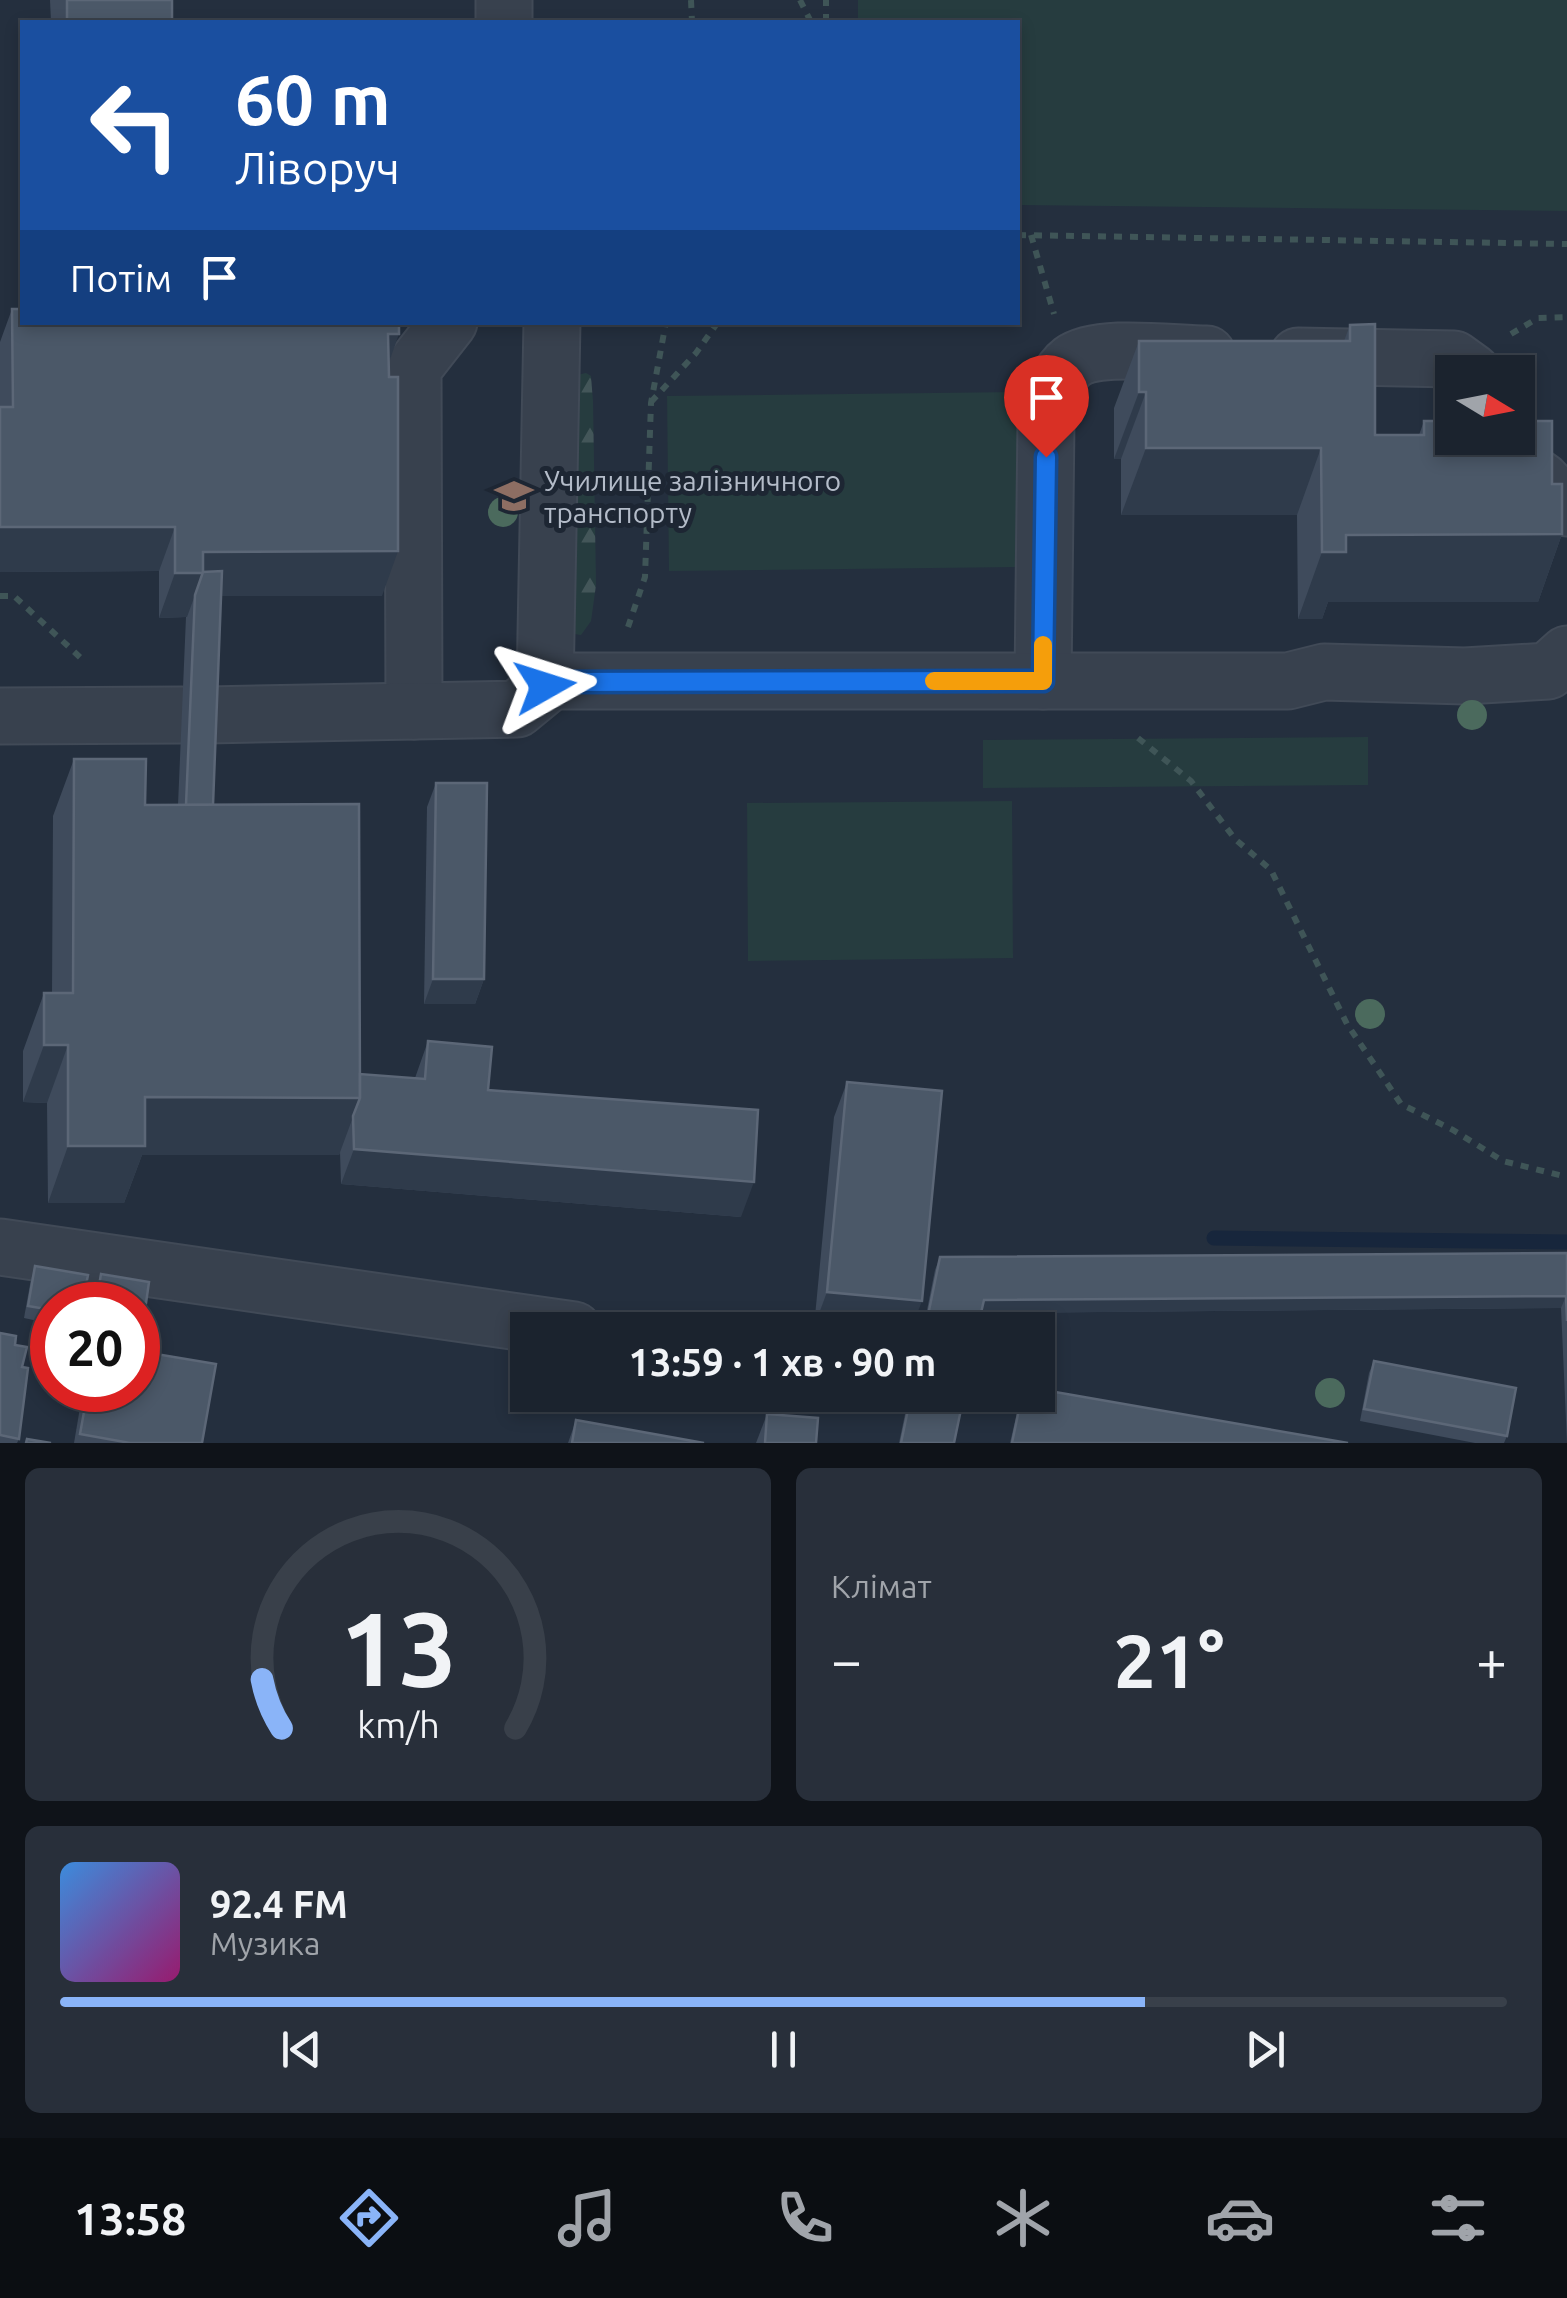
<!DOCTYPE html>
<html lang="uk">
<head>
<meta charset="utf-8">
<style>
  body { margin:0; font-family:Ubuntu,sans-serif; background:#282f3a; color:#f1f3f6; height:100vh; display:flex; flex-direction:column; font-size:38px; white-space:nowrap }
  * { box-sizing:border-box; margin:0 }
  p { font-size:32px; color:#a0a4aa }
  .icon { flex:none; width:55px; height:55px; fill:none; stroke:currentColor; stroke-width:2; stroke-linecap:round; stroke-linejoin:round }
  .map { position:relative; height:1443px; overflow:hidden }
  .sheet { display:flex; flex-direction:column; gap:25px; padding:25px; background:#0f1319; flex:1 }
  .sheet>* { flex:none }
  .banner { position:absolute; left:20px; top:20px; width:1000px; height:305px; border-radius:0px; box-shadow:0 5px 15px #0003,0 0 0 2px #39404a; background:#1a4fa0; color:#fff; overflow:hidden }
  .needle { width:65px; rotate:100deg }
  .controls { position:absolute; left:1435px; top:355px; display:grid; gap:20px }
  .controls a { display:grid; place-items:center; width:100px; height:100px; border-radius:0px; background:#1b232e; box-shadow:0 5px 15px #0003,0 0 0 2px #39404a; font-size:50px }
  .speed { position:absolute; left:30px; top:1282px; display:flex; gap:20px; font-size:50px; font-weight:700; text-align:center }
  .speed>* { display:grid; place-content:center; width:130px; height:130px; border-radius:50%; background:#1b232e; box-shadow:0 5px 15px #0003,0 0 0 2px #39404a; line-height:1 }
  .speed .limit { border:15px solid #d22; background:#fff; color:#111 }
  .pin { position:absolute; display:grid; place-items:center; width:85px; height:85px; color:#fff; margin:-102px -42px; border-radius:50% 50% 50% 0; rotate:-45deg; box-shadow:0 0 10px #0007 }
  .pin .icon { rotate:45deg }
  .me { position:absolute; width:110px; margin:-55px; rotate:84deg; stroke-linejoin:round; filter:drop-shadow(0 0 8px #0008) }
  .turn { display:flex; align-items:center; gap:35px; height:210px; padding:0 50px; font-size:45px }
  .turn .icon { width:130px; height:130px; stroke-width:2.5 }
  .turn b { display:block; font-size:70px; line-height:85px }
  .then { display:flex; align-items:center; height:95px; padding:0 50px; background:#0003; gap:20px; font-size:38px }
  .big { font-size:75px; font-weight:700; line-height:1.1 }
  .sheet .widget { flex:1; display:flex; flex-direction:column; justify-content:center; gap:15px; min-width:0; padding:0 35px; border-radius:15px; background:#282f3a }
  .sheet .dial { align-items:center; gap:0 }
  .dial svg { height:260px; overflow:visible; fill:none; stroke:#39404a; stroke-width:7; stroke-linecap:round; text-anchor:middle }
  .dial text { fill:#f1f3f6; stroke:none }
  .song { display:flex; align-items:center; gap:30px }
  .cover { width:120px; height:120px; border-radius:15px; background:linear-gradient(135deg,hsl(210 70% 55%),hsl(320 70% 35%)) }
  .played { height:10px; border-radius:5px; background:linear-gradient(90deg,#8ab4f8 75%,#39404a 75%) }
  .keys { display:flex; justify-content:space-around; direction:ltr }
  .heat { display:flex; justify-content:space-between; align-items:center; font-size:55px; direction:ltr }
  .sheet .tiles { flex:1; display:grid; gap:25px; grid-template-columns:1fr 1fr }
  .widget:last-child { grid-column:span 2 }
  .trip { position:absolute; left:510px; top:1312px; width:545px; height:100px; border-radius:0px; background:#1b232e; box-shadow:0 5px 15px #0003,0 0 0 2px #39404a; font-weight:700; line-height:100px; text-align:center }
  .menu { display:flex; height:160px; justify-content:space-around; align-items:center; background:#0b0e12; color:#a0a4aa }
  .menu .icon { width:70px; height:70px }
  .menu .on { color:#8ab4f8 }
  .menu b { font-size:45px; color:#f1f3f6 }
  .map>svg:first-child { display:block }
  .green { fill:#263c3f }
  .forest { fill:url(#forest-firs) }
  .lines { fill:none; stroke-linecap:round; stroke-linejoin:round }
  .stream { stroke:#17263c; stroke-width:15 }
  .minor-casing { stroke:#414a57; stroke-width:59 }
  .path { stroke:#3f5557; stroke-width:6; stroke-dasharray:8 8; stroke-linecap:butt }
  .minor { stroke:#38414e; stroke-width:55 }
  .tree { fill:#4b6a5d }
  .wall { fill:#3f4b5c }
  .shaded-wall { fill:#2f3b4b }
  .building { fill:#4b5868; stroke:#5c6777; stroke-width:2.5 }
  .route-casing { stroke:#114b97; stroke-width:25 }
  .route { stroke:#1a73e8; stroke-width:18 }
  .slow { stroke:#f59e0b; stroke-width:18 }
  .labels { text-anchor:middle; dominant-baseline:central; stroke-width:10; stroke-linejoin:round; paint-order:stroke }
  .poi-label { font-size:28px; fill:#b4bcc9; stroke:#1d2633; text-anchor:start }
</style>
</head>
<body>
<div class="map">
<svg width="1567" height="1443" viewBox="0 0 1567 1443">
  <defs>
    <pattern id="forest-firs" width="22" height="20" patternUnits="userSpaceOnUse" patternTransform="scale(2.5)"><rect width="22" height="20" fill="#263c3f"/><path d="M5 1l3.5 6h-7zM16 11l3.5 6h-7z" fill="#435659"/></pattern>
  </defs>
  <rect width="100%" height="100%" fill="#242f3e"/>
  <g class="green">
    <polygon points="858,0 1567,0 1567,211 1018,205 1018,22 858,22"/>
    <polygon points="1025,392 1027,567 669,571 667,396"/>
    <polygon points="1368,737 1368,785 983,788 983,740"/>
    <polygon points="1012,801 1013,958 748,961 747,803"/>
  </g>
  <polygon class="forest" points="586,373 591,376 593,402 596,585 591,621 581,635 569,633 573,376"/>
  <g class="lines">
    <polyline class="stream" points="1214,1238 1567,1242"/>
    <g class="minor-casing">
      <g id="minor">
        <polyline points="504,22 504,0"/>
        <polyline points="1298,356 1454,359 1472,372"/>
        <polyline points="1491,438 1491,444 1542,481 1567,508"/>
        <path d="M1043,681L1046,420C1051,401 1055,375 1072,362C1098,343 1174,354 1207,354"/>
        <polyline points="545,686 552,322"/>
        <polyline points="414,711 413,368 449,322"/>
        <polyline points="208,715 517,709 551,681 1288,681 1324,672 1465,676 1548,671 1567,654"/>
        <polyline points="0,716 182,715"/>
        <polyline points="0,1247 574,1330"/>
      </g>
    </g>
    <g class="path">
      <polyline points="691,0 692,22"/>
      <polyline points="800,0 811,22"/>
      <polyline points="826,22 826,0"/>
      <polyline points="1018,235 1567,244"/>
      <polyline points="1031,235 1054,314"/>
      <polyline points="1511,334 1538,318 1567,317"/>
      <polyline points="651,402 696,353 718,322"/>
      <polyline points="0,596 14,596 83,660"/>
      <polyline points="628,627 645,577 651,403 666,322"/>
      <polyline points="1138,738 1191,781 1235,839 1271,870 1347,1024 1401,1104 1453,1130 1503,1161 1567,1177"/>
    </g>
    <use href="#minor" class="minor"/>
  </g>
  <g class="tree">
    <circle cx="503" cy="512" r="15"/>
    <circle cx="1472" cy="715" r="15"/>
    <circle cx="1370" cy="1014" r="15"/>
    <circle cx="1330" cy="1393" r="15"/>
  </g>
  <g class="wall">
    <polygon points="50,0 172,0 172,22 51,22"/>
    <polygon points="12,309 389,363 382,596 221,596 213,805 360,1074 415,1078 428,1041 488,1090 741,1217 341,1184 340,1152 339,1155 142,1155 124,1203 48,1203 47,1103 23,1102 23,1051 44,993 52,993 53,816 74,759 145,805 178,805 186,617 159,618 159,571 0,572 0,342"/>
    <polygon points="1350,325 1375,435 1419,435 1424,421 1552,484 1562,534 1538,602 1328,602 1322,619 1298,619 1297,515 1121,515 1121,459 1114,459 1114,408 1139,341 1344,341"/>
    <polygon points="436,783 484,979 475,1004 424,1004 427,807"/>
    <polygon points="847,1082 942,1091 814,1327 834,1117"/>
    <polygon points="1567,1253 1567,1443 1561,1308 981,1313 977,1330 923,1330 935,1270 940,1257"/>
    <polygon points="35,1266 52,1305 52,1324 24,1318 31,1279"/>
    <polygon points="101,1274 145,1310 141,1323 138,1322 138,1305 94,1305 97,1287"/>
    <polygon points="0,1333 15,1345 22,1367 19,1439 17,1443 0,1443"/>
    <polygon points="1374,1361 1507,1436 1504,1443 1475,1443 1360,1421 1369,1373"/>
    <polygon points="83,1390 138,1390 202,1443 74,1443"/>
    <polygon points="909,1395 964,1395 954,1443 899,1443"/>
    <polygon points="1021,1395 1038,1395 1348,1443 1010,1443"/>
    <polygon points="767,1414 816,1443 756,1443"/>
    <polygon points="576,1420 704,1443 568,1443"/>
  </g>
  <g class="shaded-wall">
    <polygon points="388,334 399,334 383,379"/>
    <polygon points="1139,392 1146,392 1121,459 1114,459"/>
    <polygon points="1146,448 1321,448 1297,515 1121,515"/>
    <polygon points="0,527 175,527 159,571 0,572"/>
    <polygon points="1562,534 1538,602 1328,602 1322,619 1298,619 1322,552 1346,535"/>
    <polygon points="398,551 382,596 195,596 195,595 187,617 159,618 175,573 203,552"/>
    <polygon points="433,979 484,979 475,1004 424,1004"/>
    <polygon points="44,1045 68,1045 47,1103 23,1102"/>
    <polygon points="145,1097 360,1098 339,1155 142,1155 124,1203 48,1203 68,1146"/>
    <polygon points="354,1149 754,1182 741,1217 341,1184"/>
    <polygon points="827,1292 922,1301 911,1330 846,1330 814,1327"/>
    <polygon points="1566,1296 1561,1308 979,1313 984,1300"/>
  </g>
  <g class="building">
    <rect x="67" y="0" width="105" height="22"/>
    <polygon points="12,309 22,309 22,322 399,322 399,334 388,334 389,377 398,377 398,551 203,552 203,573 175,573 175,527 0,527 0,407 13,407"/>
    <polygon points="1375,324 1375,435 1424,435 1424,421 1452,421 1452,438 1518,438 1518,421 1552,421 1552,484 1562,484 1562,534 1346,535 1346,552 1322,552 1321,448 1146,448 1146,392 1139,392 1139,341 1350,341 1350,325"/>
    <polygon points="222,571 213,805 186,805 195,595 203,572"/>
    <polygon points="74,759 146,759 145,805 359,804 360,1098 145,1097 145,1146 68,1146 68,1045 44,1045 44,993 73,993"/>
    <polygon points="436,783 487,783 484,979 433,979"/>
    <polygon points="428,1041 492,1047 488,1090 758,1110 754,1182 354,1149 353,1116 360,1098 360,1074 425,1079"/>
    <polygon points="847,1082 942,1091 922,1301 827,1292"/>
    <polygon points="1567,1253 1567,1321 1566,1296 984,1300 977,1330 925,1330 940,1257"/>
    <polygon points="35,1266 88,1275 82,1305 52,1305 52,1310 28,1306"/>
    <polygon points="101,1274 149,1282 145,1310 138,1309 138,1305 112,1305 96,1303"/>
    <polygon points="0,1333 16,1336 15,1345 27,1347 22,1367 28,1368 19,1439 0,1435"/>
    <polygon points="138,1351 216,1364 202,1443 130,1443 80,1434 88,1390 138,1390"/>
    <polygon points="1374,1361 1516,1388 1507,1436 1364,1409"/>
    <polygon points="1038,1389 1348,1443 1012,1443 1022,1395 1038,1395"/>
    <polygon points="911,1395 964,1395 954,1443 901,1443"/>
    <polygon points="767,1414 818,1418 816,1443 765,1443"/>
    <polygon points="576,1420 704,1443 572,1443"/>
    <polygon points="27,1439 51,1443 26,1443"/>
  </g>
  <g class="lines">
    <g class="route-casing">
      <polyline id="route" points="545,686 551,682 1043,681 1046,457"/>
    </g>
    <use href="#route" class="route"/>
    <polyline class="slow" points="934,681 1043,681 1043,645"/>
  </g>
  <defs>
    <g id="university-bare" transform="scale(3)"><path d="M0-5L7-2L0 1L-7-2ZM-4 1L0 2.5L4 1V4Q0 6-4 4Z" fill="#8d6e63" stroke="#1d2633" stroke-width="2.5" paint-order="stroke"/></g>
  </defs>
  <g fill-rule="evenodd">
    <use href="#university-bare" x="514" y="496"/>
  </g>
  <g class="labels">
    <g class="poi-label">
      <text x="544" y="480">Училище залізничного<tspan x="544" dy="32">транспорту</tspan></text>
    </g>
  </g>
</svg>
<div class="controls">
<a><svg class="needle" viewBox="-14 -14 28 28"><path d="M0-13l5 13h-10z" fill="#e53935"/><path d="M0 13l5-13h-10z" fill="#a0a4aa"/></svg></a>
</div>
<div class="speed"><div class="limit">20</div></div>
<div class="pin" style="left:1046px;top:457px;background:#d93025"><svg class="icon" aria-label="arrive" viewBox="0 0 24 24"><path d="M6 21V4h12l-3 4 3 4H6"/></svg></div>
<svg class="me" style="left:545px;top:686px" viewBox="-20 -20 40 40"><path d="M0-17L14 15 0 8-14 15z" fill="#1a73e8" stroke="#fff" stroke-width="4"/></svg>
<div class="trip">13:59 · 1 хв · 90 m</div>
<div class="banner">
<div class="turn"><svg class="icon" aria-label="left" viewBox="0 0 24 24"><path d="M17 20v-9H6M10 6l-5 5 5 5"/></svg><div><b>60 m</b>Ліворуч</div></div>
<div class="then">Потім<svg class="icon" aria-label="arrive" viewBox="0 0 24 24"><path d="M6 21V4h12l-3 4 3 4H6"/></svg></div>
</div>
</div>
<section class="sheet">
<div class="tiles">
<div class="widget dial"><svg viewBox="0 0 100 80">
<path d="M14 69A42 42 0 1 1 86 69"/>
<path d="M14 69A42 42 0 0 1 8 54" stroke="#8ab4f8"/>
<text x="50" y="56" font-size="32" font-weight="700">13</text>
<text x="50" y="72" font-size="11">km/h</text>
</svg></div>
<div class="widget"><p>Клімат</p>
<div class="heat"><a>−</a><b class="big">21°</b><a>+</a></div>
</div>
<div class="widget">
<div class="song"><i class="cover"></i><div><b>92.4 FM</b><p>Музика</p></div></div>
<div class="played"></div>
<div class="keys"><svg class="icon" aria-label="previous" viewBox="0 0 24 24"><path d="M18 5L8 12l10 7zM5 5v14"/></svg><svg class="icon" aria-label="pause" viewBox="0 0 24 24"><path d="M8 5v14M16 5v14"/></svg><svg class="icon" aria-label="next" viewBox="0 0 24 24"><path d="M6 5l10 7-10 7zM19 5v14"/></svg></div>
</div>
</div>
</section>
<nav class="menu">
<b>13:58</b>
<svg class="icon on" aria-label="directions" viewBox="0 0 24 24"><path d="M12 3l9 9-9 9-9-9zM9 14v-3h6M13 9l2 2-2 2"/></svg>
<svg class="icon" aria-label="music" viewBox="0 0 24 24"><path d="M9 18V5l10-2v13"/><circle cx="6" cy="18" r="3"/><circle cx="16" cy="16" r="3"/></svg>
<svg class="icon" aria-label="phone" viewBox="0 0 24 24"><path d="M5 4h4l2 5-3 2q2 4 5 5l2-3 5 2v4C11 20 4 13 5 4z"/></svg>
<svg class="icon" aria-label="climate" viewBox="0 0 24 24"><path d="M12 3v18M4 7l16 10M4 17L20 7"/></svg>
<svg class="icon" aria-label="car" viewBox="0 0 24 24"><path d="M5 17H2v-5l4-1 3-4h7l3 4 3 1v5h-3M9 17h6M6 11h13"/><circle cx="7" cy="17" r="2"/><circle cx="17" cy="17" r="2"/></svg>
<svg class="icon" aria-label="filters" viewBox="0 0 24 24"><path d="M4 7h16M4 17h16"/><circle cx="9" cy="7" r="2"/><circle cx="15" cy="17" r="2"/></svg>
</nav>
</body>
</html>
